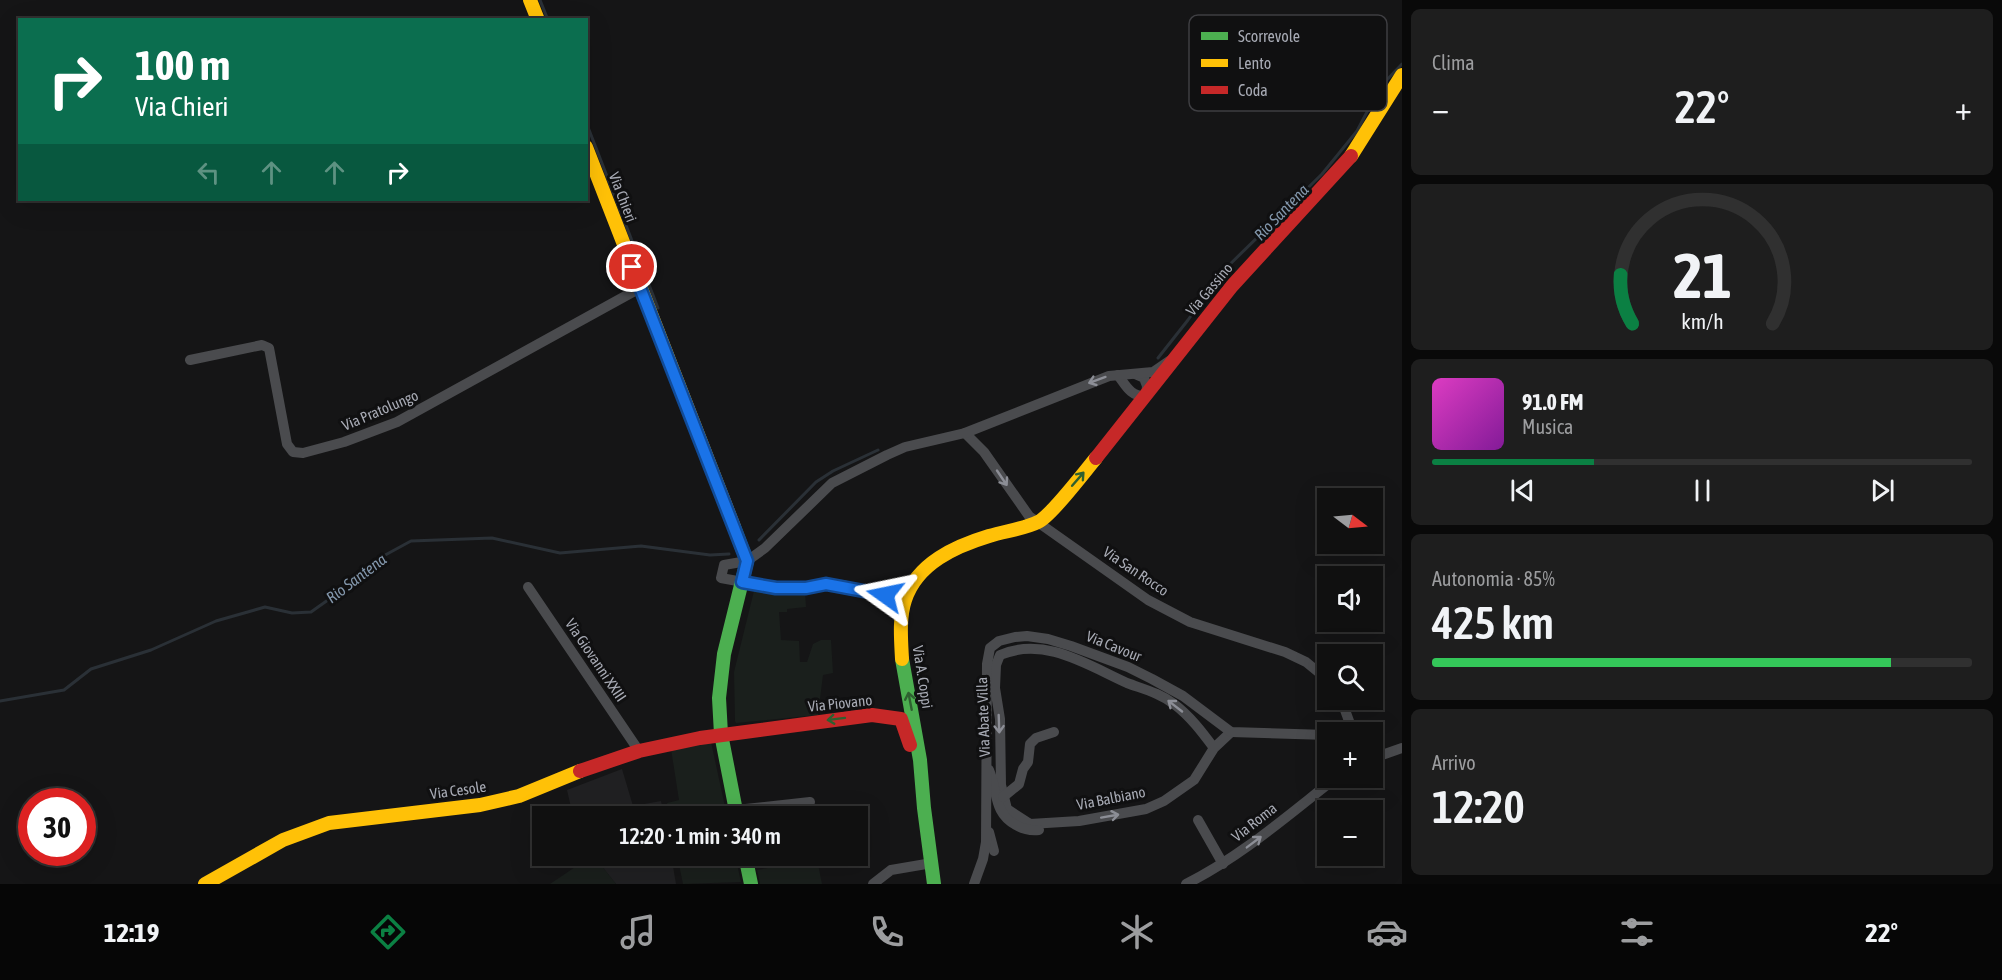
<!DOCTYPE html>
<html lang="it">
<head>
<meta charset="utf-8">
<style>
  body { margin:0; font-family:"Asap Condensed",sans-serif; background:#1e1e1e; color:#f1f3f6; height:100vh; display:flex; flex-direction:column; font-size:22px; white-space:nowrap }
  * { box-sizing:border-box; margin:0 }
  p { font-size:20px; color:#9c9d9f }
  .icon { flex:none; width:33px; height:33px; fill:none; stroke:currentColor; stroke-width:2; stroke-linecap:round; stroke-linejoin:round }
  .map { position:relative; flex:1; overflow:hidden }
  .side { display:flex; flex-direction:column; gap:9px; padding:9px; background:#090909; width:600px }
  .side>* { flex:none }
  .hud { position:absolute; left:18px; top:18px; width:570px; height:183px; border-radius:0px; box-shadow:0 6px 24px #0002,0 0 0 2px #303030; background:#0b6e4f; color:#fff; overflow:hidden }
  .needle { width:39px; rotate:106deg }
  .tools { position:absolute; left:1317px; top:488px; display:grid; gap:12px }
  .tools a { display:grid; place-items:center; width:66px; height:66px; border-radius:0px; background:#101010; box-shadow:0 6px 24px #0002,0 0 0 2px #303030; font-size:30px }
  .speed { position:absolute; left:18px; top:788px; display:flex; gap:12px; font-size:30px; font-weight:700; text-align:center }
  .speed>* { display:grid; place-content:center; width:78px; height:78px; border-radius:50%; background:#101010; box-shadow:0 6px 24px #0002,0 0 0 2px #303030; line-height:1 }
  .speed .limit { border:9px solid #d22; background:#fff; color:#111 }
  .pin { position:absolute; display:grid; place-items:center; width:51px; height:51px; color:#fff; margin:-26px; border:3px solid #fff; border-radius:50%; box-shadow:0 2px 6px #0007 }
  .me { position:absolute; width:66px; margin:-33px; rotate:282deg; stroke-linejoin:round; filter:drop-shadow(0 0 4px #0008) }
  .turn { display:flex; align-items:center; gap:21px; height:126px; padding:0 18px; font-size:27px }
  .turn .icon { width:78px; height:78px; stroke-width:2.5 }
  .turn b { display:block; font-size:42px; line-height:51px }
  .lanes { display:flex; align-items:center; height:57px; padding:0 18px; background:#0003; justify-content:center; gap:30px; direction:ltr }
  .lanes .off { opacity:.35 }
  .big { font-size:45px; font-weight:600; line-height:1.1 }
  .side .card { flex:1; display:flex; flex-direction:column; justify-content:center; gap:9px; min-width:0; padding:0 21px; border-radius:9px; background:#1e1e1e }
  .side .dial { align-items:center; gap:0 }
  .dial svg { height:156px; overflow:visible; fill:none; stroke:#303030; stroke-width:7; stroke-linecap:round; text-anchor:middle }
  .dial text { fill:#f1f3f6; stroke:none }
  .song { display:flex; align-items:center; gap:18px }
  .cover { width:72px; height:72px; border-radius:9px; background:linear-gradient(135deg,hsl(310 70% 55%),hsl(290 70% 35%)) }
  .played { height:6px; border-radius:3px; background:linear-gradient(90deg,#0b8043 30%,#303030 30%) }
  .keys { display:flex; justify-content:space-around; direction:ltr }
  .heat { display:flex; justify-content:space-between; align-items:center; font-size:33px; direction:ltr }
  .charge { height:9px; border-radius:4px; background:linear-gradient(90deg,#34c759 85%,#303030 0) }
  .trip { position:absolute; left:532px; top:806px; width:336px; height:60px; border-radius:0px; background:#101010; box-shadow:0 6px 24px #0002,0 0 0 2px #303030; font-weight:600; line-height:60px; text-align:center }
  .tab-bar { display:flex; height:96px; justify-content:space-around; align-items:center; background:#060606; color:#9c9d9f }
  .tab-bar .icon { width:42px; height:42px }
  .tab-bar .on { color:#0b8043 }
  .tab-bar b { font-size:27px; color:#f1f3f6 }
  main { display:flex; flex:1; min-height:0 }
  .map>svg:first-child { display:block }
  .built { fill:#202022 }
  .green { fill:#1a1f1c }
  .lines { fill:none; stroke-linecap:round; stroke-linejoin:round }
  .stream { stroke:#2a3036; stroke-width:3 }
  .street { stroke:#4a4b4e; stroke-width:10 }
  .fast { stroke:#4caf50; stroke-width:14 }
  .slow { stroke:#ffc107; stroke-width:14 }
  .jam { stroke:#c62828; stroke-width:14 }
  .oneway { stroke:#8c8e96 }
  .oneway2 { stroke:#2e6030 }
  .route-casing { stroke:#114b97; stroke-width:15 }
  .route { stroke:#1a73e8; stroke-width:10 }
  .labels { text-anchor:middle; dominant-baseline:central; stroke-width:6; stroke-linejoin:round; paint-order:stroke }
  .street-label { font-size:15px; fill:#a8abb5; stroke:#101011 }
  .water-label { font-size:16px; font-style:italic; fill:#8397ac; stroke:#101011 }
  .key { fill:#101011; stroke:#3e3e42; stroke-width:1.5 }
  .key-label { font-size:16px; fill:#a8abb5 }
</style>
</head>
<body>
<main>
<div class="map">
<svg width="1402" height="884" viewBox="0 0 1402 884">
  <rect width="100%" height="100%" fill="#151516"/>
  <g class="built">
    <polygon points="622,769 633,806 661,801 664,816 573,816 567,790"/>
    <polygon points="593,855 671,855 676,884 616,884"/>
  </g>
  <g class="green">
    <polygon points="760,588 805,591 806,607 787,609 787,612 779,612 781,640 799,641 800,662 807,662 813,644 821,640 831,640 833,673 823,675 818,715 736,723 735,721 734,672 754,591"/>
    <polygon points="711,742 727,816 669,816 667,803 679,800 671,749"/>
    <polygon points="593,855 616,884 550,884 553,882"/>
    <polygon points="677,855 735,855 741,882 683,884"/>
    <polygon points="817,859 822,884 760,884 757,870"/>
  </g>
  <g class="lines">
    <g class="stream">
      <polyline points="540,0 548,20"/>
      <polyline points="586,122 658,308"/>
      <polyline points="1158,358 1188,320 1219,275 1322,174 1340,152 1357,131 1380,87 1402,64"/>
      <polyline points="759,540 816,482 833,471 878,450"/>
      <polyline points="0,701 64,690 91,669 151,650 216,621 265,607 292,613 311,612 335,595 376,560 411,541 492,538 560,553 641,546 710,555 729,554"/>
    </g>
    <g class="street">
      <polyline points="190,360 262,345 269,348 287,444 293,452 303,453 344,442 397,422 640,288"/>
      <path d="M1118,375C1126,386 1131,397 1146,396L1147,386L1144,378L1135,374"/>
      <polyline points="965,433 984,452 1029,516 1148,600 1190,622 1285,652 1306,662 1328,680"/>
      <polyline points="528,587 639,751"/>
      <polyline points="885,595 843,585 826,584 806,588 776,588 721,578 724,565 747,561 765,548 832,483 887,455 905,447 965,433 1109,376 1153,372 1169,361"/>
      <polyline points="1341,699 1353,732"/>
      <path d="M1214,748C1202,732 1190,716 1174,704C1160,693 1143,689 1127,683C1087,665 1045,636 1000,655L996,665L995,688L1000,719L1001,785L1007,809L1030,824L1079,821L1146,809L1164,801L1194,780L1214,748L1231,732"/>
      <polyline points="1372,754 1382,755 1402,748"/>
      <path d="M989,770C998,791 993,813 1016,825C1024,830 1030,831 1039,830"/>
      <polyline points="1003,797 1019,784 1023,769 1028,762 1030,744 1036,738 1054,732"/>
      <polyline points="736,810 810,802"/>
      <polyline points="1198,820 1223,864"/>
      <polyline points="989,832 994,851"/>
      <polyline points="873,884 891,870 932,863"/>
      <polyline points="974,884 983,859 986,842 987,664 990,648 999,641 1015,637 1027,636 1048,639 1071,646 1128,667 1152,679 1183,696 1231,732 1328,735"/>
      <path d="M1186,884C1242,856 1288,815 1337,777"/>
    </g>
    <g class="fast">
      <polyline points="734,527 747,561 724,654 719,698 721,734 737,816"/>
      <polyline points="902,659 920,760 924,808 934,884"/>
      <polyline points="745,855 751,884"/>
    </g>
    <g class="slow">
      <polyline points="530,0 538,20"/>
      <polyline points="586,147 734,527"/>
      <polyline points="1351,156 1402,75"/>
      <path d="M902,659C901,639 899,618 905,600C917,563 956,546 989,536C1005,531 1024,529 1038,522C1051,516 1085,471 1096,458"/>
      <polyline points="205,884 283,840 329,823 480,805 519,796 580,771"/>
    </g>
    <g class="jam">
      <polyline points="1096,458 1232,286 1351,156"/>
      <polyline points="580,771 639,751 700,738 872,715 901,719 910,745"/>
    </g>
  </g>
  <defs><path id="oneway-shaft" d="M-6 0H5M1.5-3L5.5 0L1.5 3" fill="none" stroke-width="1.6" stroke-linecap="round" stroke-linejoin="round" transform="scale(1.5)"/></defs>
  <g class="oneway">
    <use href="#oneway-shaft" transform="translate(1097 380) rotate(160)"/>
    <use href="#oneway-shaft" transform="translate(1002 478) rotate(56)"/>
    <use href="#oneway-shaft" transform="translate(1175 706) rotate(-142)"/>
    <use href="#oneway-shaft" transform="translate(999 724) rotate(88)"/>
    <use href="#oneway-shaft" transform="translate(1110 816) rotate(-10)"/>
    <use href="#oneway-shaft" transform="translate(1254 842) rotate(-37)"/>
  </g>
  <g class="oneway2">
    <use href="#oneway-shaft" transform="translate(1078 479) rotate(-49)"/>
    <use href="#oneway-shaft" transform="translate(910 701) rotate(-101)"/>
    <use href="#oneway-shaft" transform="translate(836 719) rotate(173)"/>
  </g>
  <g class="lines">
    <g class="route-casing">
      <polyline id="route" points="632,267 747,561 742,582 776,588 806,588 826,584 885,595"/>
    </g>
    <use href="#route" class="route"/>
  </g>
  <g class="labels">
    <g class="street-label">
      <text transform="translate(623 197) rotate(69)">Via Chieri</text>
      <text transform="translate(1209 289) rotate(-50)">Via Gassino</text>
      <text transform="translate(380 410) rotate(-23)">Via Pratolungo</text>
      <text transform="translate(1136 571) rotate(34)">Via San Rocco</text>
      <text transform="translate(1114 646) rotate(22)">Via Cavour</text>
      <text transform="translate(596 660) rotate(56)">Via Giovanni XXIII</text>
      <text transform="translate(923 677) rotate(81)">Via A. Coppi</text>
      <text transform="translate(840 703) rotate(-6)">Via Piovano</text>
      <text transform="translate(983 717) rotate(-92)">Via Abate Villa</text>
      <text transform="translate(458 790) rotate(-8)">Via Cesole</text>
      <text transform="translate(1111 798) rotate(-11)">Via Balbiano</text>
      <text transform="translate(1254 822) rotate(-38)">Via Roma</text>
    </g>
    <g class="water-label">
      <text transform="translate(1281 212) rotate(-46)">Rio Santena</text>
      <text transform="translate(356 578) rotate(-37)">Rio Santena</text>
    </g>
  </g>
  <rect x="1189" y="15" width="198" height="96" rx="9" class="key"/>
  <rect x="1201" y="32" width="27" height="8" fill="#4caf50"/>
  <rect x="1201" y="59" width="27" height="8" fill="#ffc107"/>
  <rect x="1201" y="86" width="27" height="8" fill="#c62828"/>
  <g class="key-label">
    <text x="1238" y="42">Scorrevole</text>
    <text x="1238" y="69">Lento</text>
    <text x="1238" y="96">Coda</text>
  </g>
</svg>
<div class="tools">
<a><svg class="needle" viewBox="-14 -14 28 28"><path d="M0-13l5 13h-10z" fill="#e53935"/><path d="M0 13l5-13h-10z" fill="#9c9d9f"/></svg></a>
<a><svg class="icon" aria-label="sound" viewBox="0 0 24 24"><path d="M4 9h4l5-4v14l-5-4H4zM17 9q2 3 0 6"/></svg></a>
<a><svg class="icon" aria-label="search" viewBox="0 0 24 24"><circle cx="10" cy="10" r="6"/><path d="M15 15l6 6"/></svg></a>
<a>+</a>
<a>−</a>
</div>
<div class="speed"><div class="limit">30</div></div>
<div class="pin" style="left:632px;top:267px;background:#d93025"><svg class="icon" aria-label="arrive" viewBox="0 0 24 24"><path d="M6 21V4h12l-3 4 3 4H6"/></svg></div>
<svg class="me" style="left:885px;top:595px" viewBox="-20 -20 40 40"><path d="M0-17L14 15 0 8-14 15z" fill="#1a73e8" stroke="#fff" stroke-width="4"/></svg>
<div class="trip">12:20 · 1 min · 340 m</div>
<div class="hud">
<div class="turn"><svg class="icon" aria-label="right" viewBox="0 0 24 24"><path d="M7 20v-9h11M14 6l5 5-5 5"/></svg><div><b>100 m</b>Via Chieri</div></div>
<div class="lanes"><svg class="icon off" aria-label="left" viewBox="0 0 24 24"><path d="M17 20v-9H6M10 6l-5 5 5 5"/></svg><svg class="icon off" aria-label="ahead" viewBox="0 0 24 24"><path d="M12 20V5M6 11l6-6 6 6"/></svg><svg class="icon off" aria-label="ahead" viewBox="0 0 24 24"><path d="M12 20V5M6 11l6-6 6 6"/></svg><svg class="icon" aria-label="right" viewBox="0 0 24 24"><path d="M7 20v-9h11M14 6l5 5-5 5"/></svg></div>
</div>
</div>
<section class="side">
<div class="card"><p>Clima</p>
<div class="heat"><a>−</a><b class="big">22°</b><a>+</a></div>
</div>
<div class="card dial"><svg viewBox="0 0 100 80">
<path d="M14 69A42 42 0 1 1 86 69"/>
<path d="M14 69A42 42 0 0 1 8 44" stroke="#0b8043"/>
<text x="50" y="56" font-size="32" font-weight="700">21</text>
<text x="50" y="72" font-size="11">km/h</text>
</svg></div>
<div class="card">
<div class="song"><i class="cover"></i><div><b>91.0 FM</b><p>Musica</p></div></div>
<div class="played"></div>
<div class="keys"><svg class="icon" aria-label="previous" viewBox="0 0 24 24"><path d="M18 5L8 12l10 7zM5 5v14"/></svg><svg class="icon" aria-label="pause" viewBox="0 0 24 24"><path d="M8 5v14M16 5v14"/></svg><svg class="icon" aria-label="next" viewBox="0 0 24 24"><path d="M6 5l10 7-10 7zM19 5v14"/></svg></div>
</div>
<div class="card"><p>Autonomia · 85%</p><b class="big">425 km</b><div class="charge"></div></div>
<div class="card"><p>Arrivo</p><b class="big">12:20</b></div>
</section>
</main>
<nav class="tab-bar">
<b>12:19</b>
<svg class="icon on" aria-label="directions" viewBox="0 0 24 24"><path d="M12 3l9 9-9 9-9-9zM9 14v-3h6M13 9l2 2-2 2"/></svg>
<svg class="icon" aria-label="music" viewBox="0 0 24 24"><path d="M9 18V5l10-2v13"/><circle cx="6" cy="18" r="3"/><circle cx="16" cy="16" r="3"/></svg>
<svg class="icon" aria-label="phone" viewBox="0 0 24 24"><path d="M5 4h4l2 5-3 2q2 4 5 5l2-3 5 2v4C11 20 4 13 5 4z"/></svg>
<svg class="icon" aria-label="climate" viewBox="0 0 24 24"><path d="M12 3v18M4 7l16 10M4 17L20 7"/></svg>
<svg class="icon" aria-label="car" viewBox="0 0 24 24"><path d="M5 17H2v-5l4-1 3-4h7l3 4 3 1v5h-3M9 17h6M6 11h13"/><circle cx="7" cy="17" r="2"/><circle cx="17" cy="17" r="2"/></svg>
<svg class="icon" aria-label="filters" viewBox="0 0 24 24"><path d="M4 7h16M4 17h16"/><circle cx="9" cy="7" r="2"/><circle cx="15" cy="17" r="2"/></svg>
<b>22°</b>
</nav>
</body>
</html>
